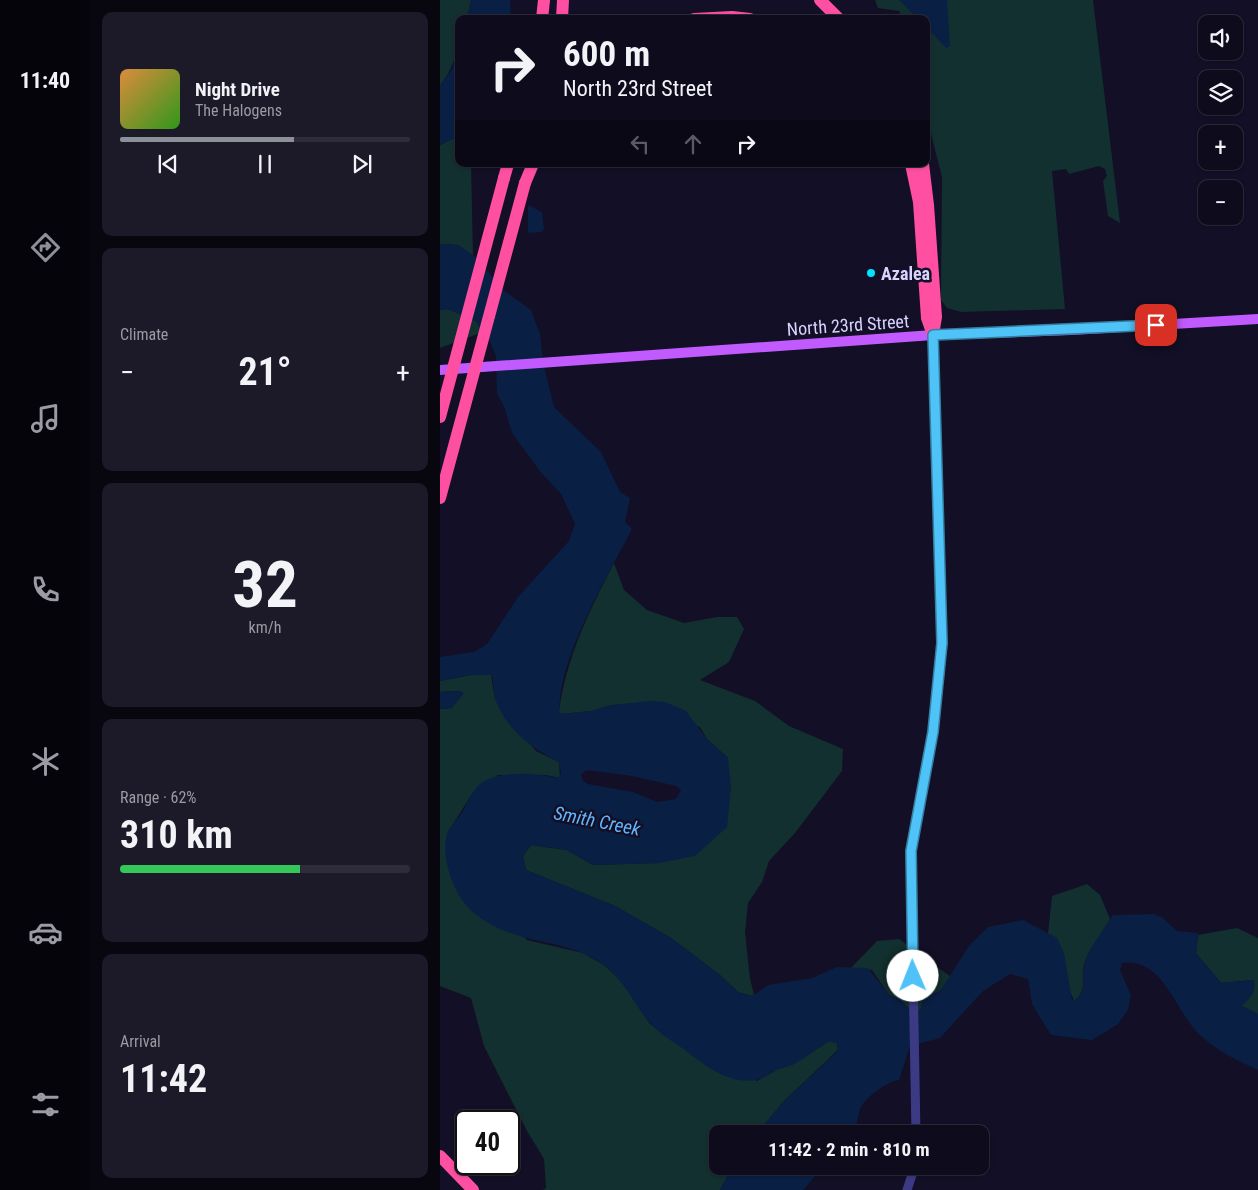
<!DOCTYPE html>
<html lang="en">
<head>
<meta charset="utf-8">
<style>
  body { margin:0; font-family:"Roboto Condensed",sans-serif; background:#1c1929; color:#f1f3f6; height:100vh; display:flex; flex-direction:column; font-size:19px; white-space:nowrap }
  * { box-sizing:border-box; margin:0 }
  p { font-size:16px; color:#9b9ba3 }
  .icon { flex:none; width:28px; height:28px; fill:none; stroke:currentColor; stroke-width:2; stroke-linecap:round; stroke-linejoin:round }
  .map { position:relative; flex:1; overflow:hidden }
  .panel { display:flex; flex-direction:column; gap:12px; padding:12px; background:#08060f; width:350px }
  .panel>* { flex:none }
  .banner { position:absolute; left:15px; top:15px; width:475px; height:152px; border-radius:10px; box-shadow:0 1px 4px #0004,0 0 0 1px #2e2b3b; background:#0e0b1c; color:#f1f3f6; overflow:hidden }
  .buttons { position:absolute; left:758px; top:15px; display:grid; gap:10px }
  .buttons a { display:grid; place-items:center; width:45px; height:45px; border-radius:10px; background:#0e0b1c; box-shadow:0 1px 4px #0004,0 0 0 1px #2e2b3b; font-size:25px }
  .speed { position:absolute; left:15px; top:1110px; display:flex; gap:10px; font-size:25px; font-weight:700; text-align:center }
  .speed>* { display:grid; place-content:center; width:65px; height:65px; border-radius:50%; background:#0e0b1c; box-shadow:0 1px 4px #0004,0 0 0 1px #2e2b3b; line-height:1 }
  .speed .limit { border:2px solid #111; border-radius:8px; background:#fff; color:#111 }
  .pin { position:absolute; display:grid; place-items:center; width:42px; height:42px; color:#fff; margin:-21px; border-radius:10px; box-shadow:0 2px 8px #0006 }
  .me { position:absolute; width:55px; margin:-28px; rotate:359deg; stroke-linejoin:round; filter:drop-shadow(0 0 4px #0008) }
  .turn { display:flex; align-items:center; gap:18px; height:105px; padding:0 25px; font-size:22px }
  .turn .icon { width:65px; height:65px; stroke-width:2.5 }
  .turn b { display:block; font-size:35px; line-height:42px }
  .lanes { display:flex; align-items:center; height:48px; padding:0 25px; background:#0003; justify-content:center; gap:25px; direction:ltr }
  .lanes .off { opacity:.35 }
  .big { font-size:38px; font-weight:700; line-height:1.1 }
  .panel .tile { flex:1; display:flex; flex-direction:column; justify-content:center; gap:8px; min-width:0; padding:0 18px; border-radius:10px; background:#1c1929 }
  .panel .dial { align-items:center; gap:0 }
  .dial b { font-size:65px; line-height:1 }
  .song { display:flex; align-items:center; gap:15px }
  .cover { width:60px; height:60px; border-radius:8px; background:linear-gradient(135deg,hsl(30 70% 55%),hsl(110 70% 35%)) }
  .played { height:5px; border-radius:2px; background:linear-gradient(90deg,#8c9099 60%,#2e2b3b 60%) }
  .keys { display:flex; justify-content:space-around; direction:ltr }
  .heat { display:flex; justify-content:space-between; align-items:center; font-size:28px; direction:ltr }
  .charge { height:8px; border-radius:4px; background:linear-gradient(90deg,#34c759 62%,#2e2b3b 0) }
  .trip { position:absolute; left:269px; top:1125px; width:280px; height:50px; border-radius:10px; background:#0e0b1c; box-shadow:0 1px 4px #0004,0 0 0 1px #2e2b3b; font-weight:700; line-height:50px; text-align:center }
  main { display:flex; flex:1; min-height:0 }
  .menu { display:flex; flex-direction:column; width:90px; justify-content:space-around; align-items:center; background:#06040b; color:#9b9ba3 }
  .menu .icon { width:35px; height:35px }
  .menu .active { color:#8c9099 }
  .menu b { font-size:22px; color:#f1f3f6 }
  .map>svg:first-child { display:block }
  .green { fill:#12302f }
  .water { fill:#0a1f44; fill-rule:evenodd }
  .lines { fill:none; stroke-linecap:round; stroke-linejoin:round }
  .minor { stroke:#3d3a85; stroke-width:9 }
  .major { stroke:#c25bff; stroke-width:10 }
  .highway { stroke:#ff4fa3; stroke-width:12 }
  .highway-bridge { stroke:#ff4fa3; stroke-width:12 }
  .route-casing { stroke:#337fa1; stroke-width:12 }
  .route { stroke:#4fc3f7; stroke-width:9 }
  .poi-dot { fill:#00e5ff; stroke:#130f26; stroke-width:2 }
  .labels { text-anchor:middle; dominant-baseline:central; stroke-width:5; stroke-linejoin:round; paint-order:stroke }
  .poi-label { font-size:18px; font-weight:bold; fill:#d9d4ff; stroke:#130f26; text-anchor:start }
  .street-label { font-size:18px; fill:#d9d4ff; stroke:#130f26 }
  .water-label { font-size:19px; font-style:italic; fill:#62b6ff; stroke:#130f26 }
</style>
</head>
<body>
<main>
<nav class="menu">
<b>11:40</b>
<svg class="icon active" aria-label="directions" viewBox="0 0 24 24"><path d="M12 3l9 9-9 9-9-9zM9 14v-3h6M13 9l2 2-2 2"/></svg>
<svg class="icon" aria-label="music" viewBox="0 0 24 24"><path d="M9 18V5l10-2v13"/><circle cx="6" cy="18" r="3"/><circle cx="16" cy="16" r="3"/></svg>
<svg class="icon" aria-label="phone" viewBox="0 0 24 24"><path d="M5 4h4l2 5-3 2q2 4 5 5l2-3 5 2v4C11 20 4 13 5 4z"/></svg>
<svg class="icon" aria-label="climate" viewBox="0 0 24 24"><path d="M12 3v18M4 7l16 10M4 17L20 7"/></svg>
<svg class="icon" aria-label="car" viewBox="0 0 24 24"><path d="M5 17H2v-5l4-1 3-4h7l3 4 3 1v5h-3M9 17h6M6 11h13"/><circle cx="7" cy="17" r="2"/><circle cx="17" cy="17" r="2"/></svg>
<svg class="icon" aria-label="filters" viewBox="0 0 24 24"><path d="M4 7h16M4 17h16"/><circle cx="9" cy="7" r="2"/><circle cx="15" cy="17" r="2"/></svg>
</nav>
<section class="panel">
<div class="tile">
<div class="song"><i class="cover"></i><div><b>Night Drive</b><p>The Halogens</p></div></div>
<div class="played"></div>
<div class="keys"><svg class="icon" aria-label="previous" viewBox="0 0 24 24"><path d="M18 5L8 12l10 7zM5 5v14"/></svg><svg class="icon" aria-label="pause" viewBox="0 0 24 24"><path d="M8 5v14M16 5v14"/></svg><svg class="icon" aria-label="next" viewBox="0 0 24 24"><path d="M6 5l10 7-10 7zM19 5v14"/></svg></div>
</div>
<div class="tile"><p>Climate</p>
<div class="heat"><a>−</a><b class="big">21°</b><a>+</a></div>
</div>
<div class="tile dial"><b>32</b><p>km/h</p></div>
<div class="tile"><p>Range · 62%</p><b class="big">310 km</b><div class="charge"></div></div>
<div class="tile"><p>Arrival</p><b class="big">11:42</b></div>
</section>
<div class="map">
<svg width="818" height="1190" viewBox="0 0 818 1190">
  <rect width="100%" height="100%" fill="#130f26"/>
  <g class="green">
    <path d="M0,0H31L27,19H19C19,48 17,62 0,86Z"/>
    <polygon points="435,0 653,0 680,223 668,216 663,181 667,176 665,169 659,166 629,174 626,169 612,171 625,309 521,312 507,308 501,300 502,177 486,114 486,19 458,19 460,11 438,8"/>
    <polygon points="19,136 19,164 31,164 33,256 18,245 0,244 0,145"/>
    <polygon points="8,309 36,321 43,332 0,348 0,310"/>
    <path d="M174,563L184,590L207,610L244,623L277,617H297L304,629L289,662L260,680L315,701L349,726L403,749L402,771L355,833L329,861L322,882L308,903L305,932L310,979L314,994L312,996L298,992L280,975L231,938L175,906L86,870L83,856L91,845L127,850L153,865L219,863L288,758L267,739L260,727L171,705L152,711L121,714L119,712C126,658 149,611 174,563Z"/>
    <polygon points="31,675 51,675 55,699 96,751 119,762 120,778 106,775 58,775 32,794 8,832 87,940 143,953 164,965 181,981 210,1024 317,1081 338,1069 354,1064 389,1041 397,1043 398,1050 343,1102 317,1134 278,1134 278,1166 293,1166 280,1190 103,1190 106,1188 104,1159 87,1131 44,1046 31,998 0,986 0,709 12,708 19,691 0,692 0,681"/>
    <path d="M647,884L660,895L670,919C662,933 649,949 644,964C641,978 648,991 634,1001L608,934L612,896Z"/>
    <path d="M797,928L818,938V1014L801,1006C810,998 816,992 814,980L781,983L756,953L758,935Z"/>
    <polygon points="459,939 511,977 500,991 484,998 481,1008 475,1015 459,999 449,995 432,970 411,968 437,941"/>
  </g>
  <g class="water">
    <polygon points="31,0 70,0 71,19 27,19"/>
    <polygon points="459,0 507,0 510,46 506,48 486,27 486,19 478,19"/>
    <polygon points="19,48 19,136 0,145 0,86 12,69"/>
    <polygon points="88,205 102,212 104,229 101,232 88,233"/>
    <path d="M0,244L18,245L36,257L63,290L91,310L100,334L103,362L114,407L161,452L180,492L190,498L185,522L192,529C169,573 134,633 123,681C120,691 120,702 119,712L121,714L152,711L171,705L210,701L225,702L246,711L267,739L288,758L291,788L287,827L255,856L219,863L153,865L127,850L91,845L83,856L86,870L175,906L231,938L280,975L298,992L312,996L328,985L372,978L397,967L428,968L449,995L459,999L475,1015L481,1008L484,998L500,991L529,946L548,927L583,920L617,938L624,953L632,1000L634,1001C648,992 641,979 644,966C648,948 664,930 673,915L714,914L723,918L737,931L758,933L756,953L781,983L814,980C816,992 810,998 802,1006L818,1014V1070C796,1060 777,1051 759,1034C735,1011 723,957 682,963L680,970L691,995L688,1010L678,1024L652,1040L611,1035L592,1004L588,979L570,974L543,991L500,1038L470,1046L459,1080C448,1081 426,1097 421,1107C417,1116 418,1126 412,1134H317L343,1102L398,1051L397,1043L389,1041C377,1048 366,1058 354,1064C348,1067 342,1067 336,1070C330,1073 323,1079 316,1080C289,1085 264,1065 245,1050C234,1042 218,1033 209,1022C194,1003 185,982 165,966C124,934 66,949 26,905C11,888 0,852 8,831C12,823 20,817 24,809C29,799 35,785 46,780C65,771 97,773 117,778L121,774L119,762C92,749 67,730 56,701C53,693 55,683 51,675H31L0,681V657L34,652L47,644L78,597L129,541L135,524L121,494L99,470L72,433L64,406L57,394L56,356L50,342L36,321L8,309L0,310ZM147,770L192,776L236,786L241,790L236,799L217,802L193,792L148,784L143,781L141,774Z"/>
    <polygon points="19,691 24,693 12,708 0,709 0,692"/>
    <polygon points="293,1166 384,1166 363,1190 280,1190"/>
  </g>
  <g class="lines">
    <g class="minor">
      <polyline points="476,1134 471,862 474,830 493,732 502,643 493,335"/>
      <polyline points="467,1190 475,1166"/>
    </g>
    <polyline class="major" points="0,370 493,335 631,330 818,319"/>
    <g class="highway">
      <polyline points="380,0 399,19"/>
      <polyline points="102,19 104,0"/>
      <polyline points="122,19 123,0"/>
      <polyline points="254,19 292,17 310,19"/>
      <polyline points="471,164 479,202 487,318 493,335"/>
      <polyline points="483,164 488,205 496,317 493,335"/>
      <polyline points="64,178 68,164"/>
      <polyline points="85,183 93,164"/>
      <polyline points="0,1156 33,1190"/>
    </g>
    <g class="highway-bridge">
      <polyline points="0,417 64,178"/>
      <polyline points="0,498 85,183"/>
    </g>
  </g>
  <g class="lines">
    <g class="route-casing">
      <polyline id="route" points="473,976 471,851 493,732 502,643 493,335 716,325"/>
    </g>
    <use href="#route" class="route"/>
  </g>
  <circle class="poi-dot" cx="431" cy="273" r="5"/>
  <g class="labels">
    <g class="poi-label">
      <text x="441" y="273">Azalea</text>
    </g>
    <g class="street-label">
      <text transform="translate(408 325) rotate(-4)">North 23rd Street</text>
    </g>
    <g class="water-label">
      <text transform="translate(157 821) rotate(11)">Smith Creek</text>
    </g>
  </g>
</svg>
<div class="buttons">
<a><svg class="icon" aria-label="sound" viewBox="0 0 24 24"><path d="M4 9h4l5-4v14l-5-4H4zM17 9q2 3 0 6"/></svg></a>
<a><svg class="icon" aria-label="layers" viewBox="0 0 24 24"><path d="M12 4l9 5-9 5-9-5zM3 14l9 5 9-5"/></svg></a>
<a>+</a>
<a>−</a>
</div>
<div class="speed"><div class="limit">40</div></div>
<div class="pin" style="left:716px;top:325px;background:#d93025"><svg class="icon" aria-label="arrive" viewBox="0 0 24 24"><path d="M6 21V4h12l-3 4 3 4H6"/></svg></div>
<svg class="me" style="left:473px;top:976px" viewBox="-20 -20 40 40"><circle r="19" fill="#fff"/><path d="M0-13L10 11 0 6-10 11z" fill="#4fc3f7"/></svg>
<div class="trip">11:42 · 2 min · 810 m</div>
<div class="banner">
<div class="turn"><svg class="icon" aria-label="right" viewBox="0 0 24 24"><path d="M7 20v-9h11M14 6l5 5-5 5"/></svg><div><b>600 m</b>North 23rd Street</div></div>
<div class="lanes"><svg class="icon off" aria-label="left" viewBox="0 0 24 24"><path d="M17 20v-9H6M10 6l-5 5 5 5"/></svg><svg class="icon off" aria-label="ahead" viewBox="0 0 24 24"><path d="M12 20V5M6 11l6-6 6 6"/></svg><svg class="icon" aria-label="right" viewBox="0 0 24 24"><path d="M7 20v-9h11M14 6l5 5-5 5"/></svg></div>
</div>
</div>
</main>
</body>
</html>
